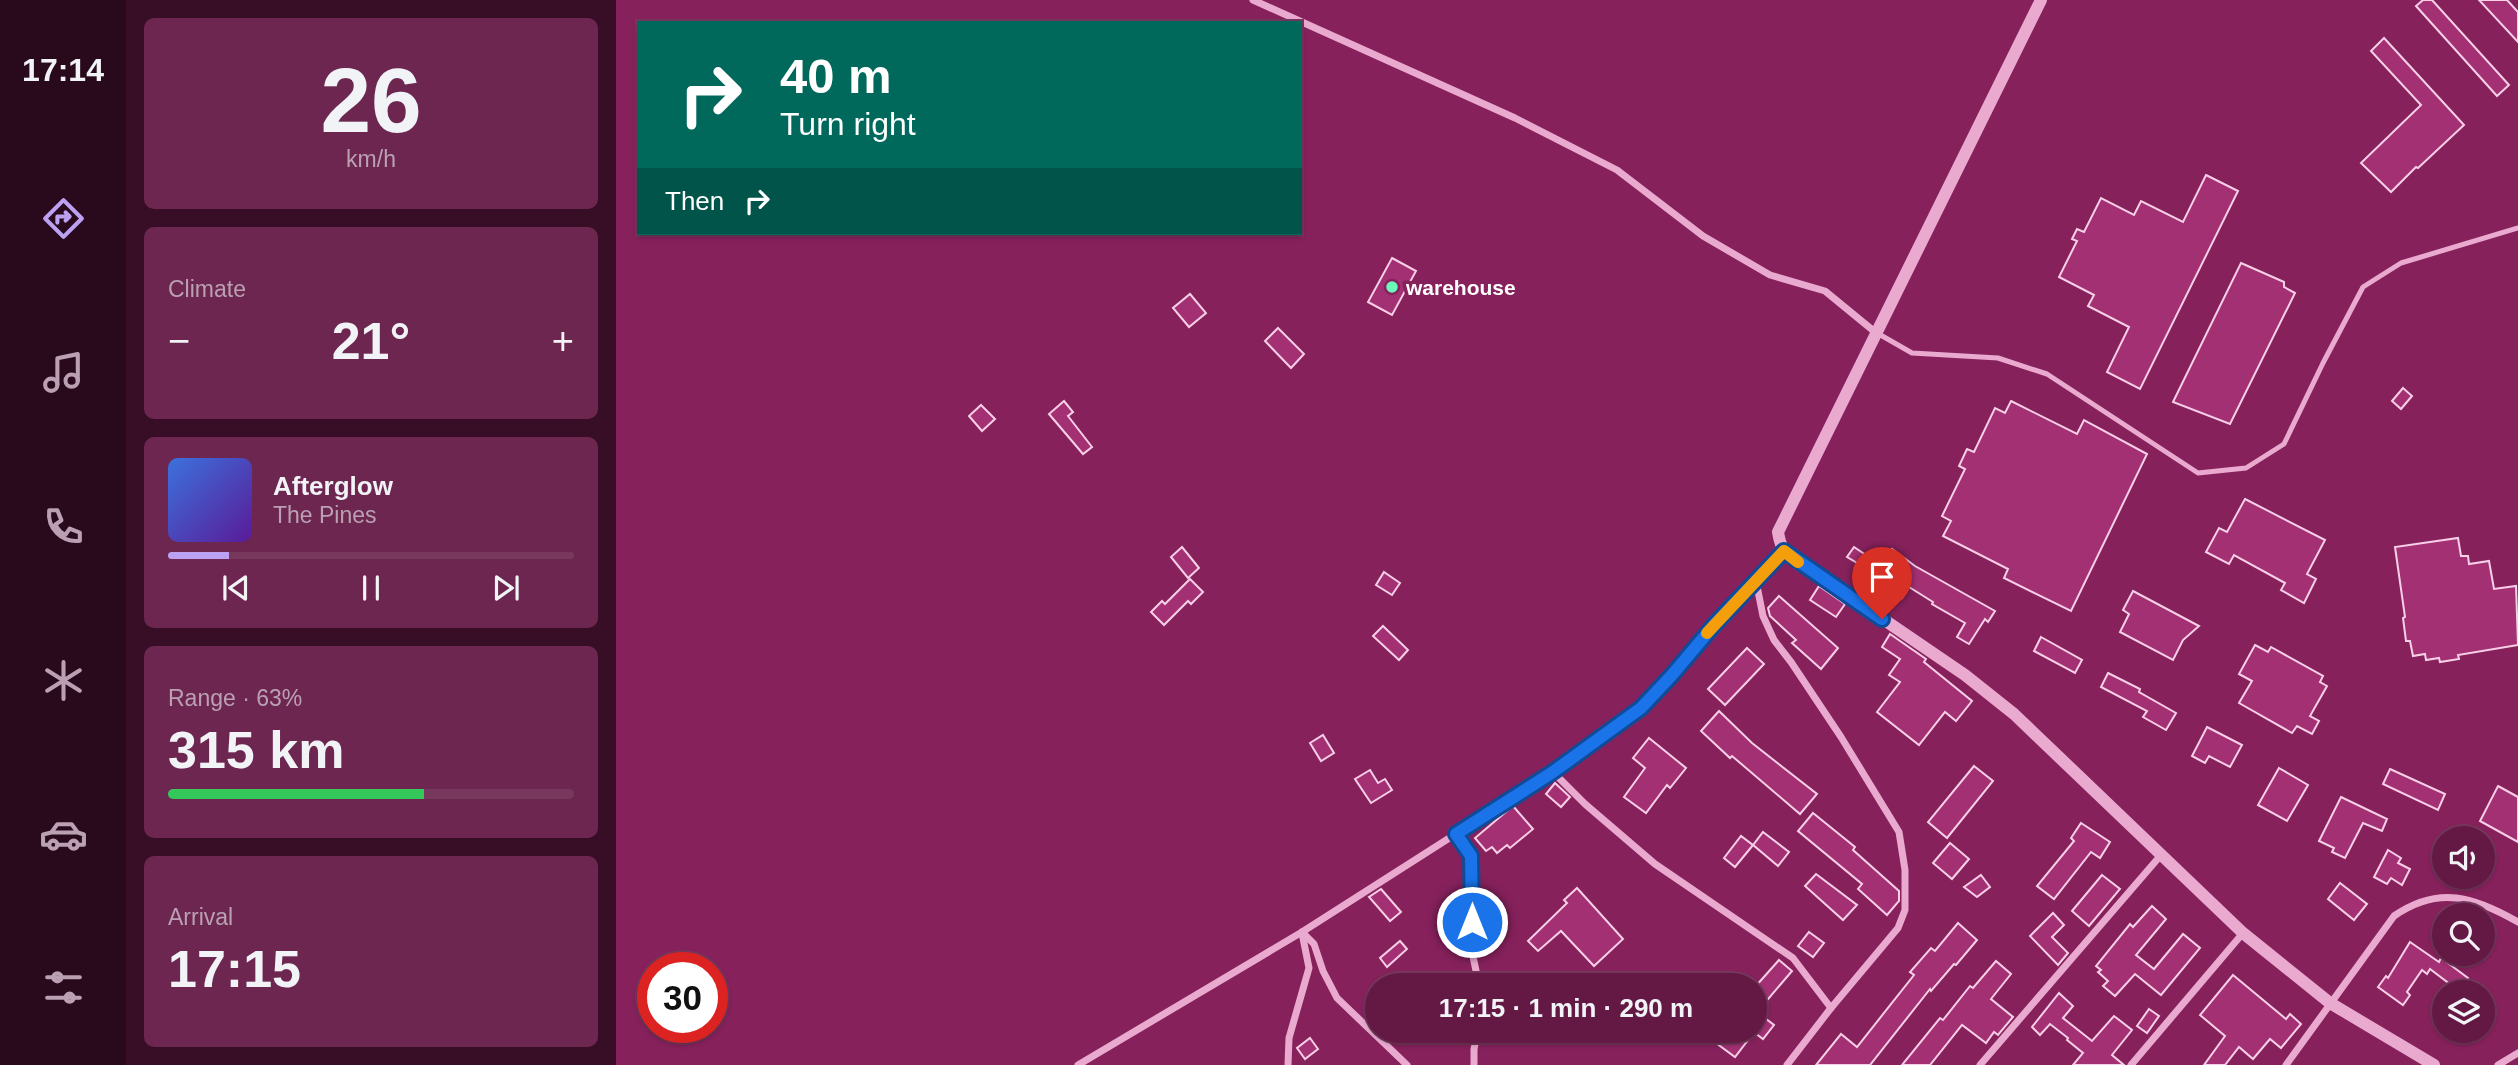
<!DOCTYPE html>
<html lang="en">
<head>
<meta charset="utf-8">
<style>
  body { margin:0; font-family:Arial,sans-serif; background:#6c2650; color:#f1f3f6; height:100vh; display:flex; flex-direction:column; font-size:26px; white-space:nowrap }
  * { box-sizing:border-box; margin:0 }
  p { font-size:23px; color:#bba0b3 }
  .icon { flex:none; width:38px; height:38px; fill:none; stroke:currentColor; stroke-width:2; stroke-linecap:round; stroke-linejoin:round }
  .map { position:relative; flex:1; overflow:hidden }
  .side { display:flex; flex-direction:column; gap:18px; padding:18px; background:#370e26; width:490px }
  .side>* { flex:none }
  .guide { position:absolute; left:21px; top:21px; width:665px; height:214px; border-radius:0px; box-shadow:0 2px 5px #0004,0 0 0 2px #78385e; background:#00695c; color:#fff; overflow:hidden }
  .buttons { position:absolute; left:1816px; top:826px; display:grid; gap:14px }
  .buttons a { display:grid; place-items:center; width:63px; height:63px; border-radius:50%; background:#641945; box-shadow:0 2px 5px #0004,0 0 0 2px #78385e; font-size:35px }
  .speed { position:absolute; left:21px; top:952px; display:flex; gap:14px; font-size:35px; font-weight:700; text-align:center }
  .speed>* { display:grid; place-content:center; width:91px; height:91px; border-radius:50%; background:#641945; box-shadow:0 2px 5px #0004,0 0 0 2px #78385e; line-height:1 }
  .speed .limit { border:10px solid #d22; background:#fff; color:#111 }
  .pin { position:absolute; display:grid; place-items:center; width:60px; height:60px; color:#fff; margin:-72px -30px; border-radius:50% 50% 50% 0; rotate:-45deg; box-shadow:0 0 7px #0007 }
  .pin .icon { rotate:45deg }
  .me { position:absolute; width:77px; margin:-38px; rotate:0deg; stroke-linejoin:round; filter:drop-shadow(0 0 5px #0008) }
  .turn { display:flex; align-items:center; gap:24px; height:147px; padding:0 28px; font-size:32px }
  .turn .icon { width:91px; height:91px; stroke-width:2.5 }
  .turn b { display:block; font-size:49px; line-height:60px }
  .then { display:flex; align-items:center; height:66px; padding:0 28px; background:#0003; gap:14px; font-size:26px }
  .big { font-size:52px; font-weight:700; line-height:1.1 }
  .side .widget { flex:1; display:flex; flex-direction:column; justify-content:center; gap:10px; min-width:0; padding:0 24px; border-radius:10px; background:#6c2650 }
  .side .dial { align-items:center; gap:0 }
  .dial b { font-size:91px; line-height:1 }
  .song { display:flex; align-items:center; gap:21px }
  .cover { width:84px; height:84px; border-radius:10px; background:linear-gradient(135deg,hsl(220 70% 55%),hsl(270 70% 35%)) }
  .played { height:7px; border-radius:4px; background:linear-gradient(90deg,#bca0f2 15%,#78385e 15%) }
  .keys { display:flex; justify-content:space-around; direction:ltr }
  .heat { display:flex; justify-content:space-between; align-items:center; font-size:38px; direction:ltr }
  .charge { height:10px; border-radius:5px; background:linear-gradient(90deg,#34c759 63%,#78385e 0) }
  .trip { position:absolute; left:749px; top:973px; width:402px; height:70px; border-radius:35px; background:#641945; box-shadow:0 2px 5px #0004,0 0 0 2px #78385e; font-weight:700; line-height:70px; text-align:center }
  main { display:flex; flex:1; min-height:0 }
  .tab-bar { display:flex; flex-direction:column; width:126px; justify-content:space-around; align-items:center; background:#280a1c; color:#bba0b3 }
  .tab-bar .icon { width:49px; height:49px }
  .tab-bar .on { color:#bca0f2 }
  .tab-bar b { font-size:32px; color:#f1f3f6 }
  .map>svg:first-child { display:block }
  .building { fill:#a43074; stroke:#f7cfe7; stroke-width:2 }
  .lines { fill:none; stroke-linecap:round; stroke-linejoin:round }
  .service { stroke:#eaaad0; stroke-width:5 }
  .minor { stroke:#eaaad0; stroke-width:7 }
  .tertiary { stroke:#eaaad0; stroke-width:12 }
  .route-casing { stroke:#114b97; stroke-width:18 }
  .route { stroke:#1a73e8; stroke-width:12 }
  .slow { stroke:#f59e0b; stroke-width:12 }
  .poi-dot { fill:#6bf7ba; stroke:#86215c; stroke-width:2.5 }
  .labels { text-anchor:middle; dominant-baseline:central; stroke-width:7; stroke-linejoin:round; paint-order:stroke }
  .poi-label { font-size:21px; font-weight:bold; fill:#fff; stroke:#86215c; text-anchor:start }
</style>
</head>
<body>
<main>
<nav class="tab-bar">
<b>17:14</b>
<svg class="icon on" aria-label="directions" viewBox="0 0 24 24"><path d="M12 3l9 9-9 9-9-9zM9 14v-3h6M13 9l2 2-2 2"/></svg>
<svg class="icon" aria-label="music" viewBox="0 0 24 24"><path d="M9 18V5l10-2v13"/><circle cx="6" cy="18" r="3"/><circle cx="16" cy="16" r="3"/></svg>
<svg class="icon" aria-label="phone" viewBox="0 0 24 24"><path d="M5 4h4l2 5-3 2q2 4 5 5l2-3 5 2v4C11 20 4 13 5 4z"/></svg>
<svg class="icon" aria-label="climate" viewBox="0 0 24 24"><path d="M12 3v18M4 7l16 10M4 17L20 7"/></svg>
<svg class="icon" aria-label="car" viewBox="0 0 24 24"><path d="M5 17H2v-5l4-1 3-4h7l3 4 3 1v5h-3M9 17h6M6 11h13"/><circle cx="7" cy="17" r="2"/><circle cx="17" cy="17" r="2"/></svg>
<svg class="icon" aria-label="filters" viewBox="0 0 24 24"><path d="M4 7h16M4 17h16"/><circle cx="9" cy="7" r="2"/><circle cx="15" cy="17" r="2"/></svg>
</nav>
<section class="side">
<div class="widget dial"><b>26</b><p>km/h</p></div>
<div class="widget"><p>Climate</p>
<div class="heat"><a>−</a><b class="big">21°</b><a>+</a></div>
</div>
<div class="widget">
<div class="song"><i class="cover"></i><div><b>Afterglow</b><p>The Pines</p></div></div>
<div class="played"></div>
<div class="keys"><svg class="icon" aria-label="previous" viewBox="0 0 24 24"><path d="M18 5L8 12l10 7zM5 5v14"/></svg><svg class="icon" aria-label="pause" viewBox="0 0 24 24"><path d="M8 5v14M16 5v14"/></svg><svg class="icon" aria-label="next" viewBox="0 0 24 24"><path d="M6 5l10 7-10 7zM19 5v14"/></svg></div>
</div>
<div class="widget"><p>Range · 63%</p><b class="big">315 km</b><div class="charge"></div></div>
<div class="widget"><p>Arrival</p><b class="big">17:15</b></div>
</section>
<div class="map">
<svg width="1902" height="1065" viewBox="0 0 1902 1065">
  <rect width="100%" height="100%" fill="#86215c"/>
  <g class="building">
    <polygon points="1807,0 1816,0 1893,85 1881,96 1800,6"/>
    <polygon points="1863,0 1891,0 1902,12 1902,42"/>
    <polygon points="1768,38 1848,125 1802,168 1800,167 1775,192 1745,163 1805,105 1755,51"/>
    <polygon points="1590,175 1622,191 1524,389 1491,372 1513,327 1472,306 1478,295 1443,277 1461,241 1456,239 1461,229 1468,232 1485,198 1518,215 1525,201 1567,222"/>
    <polygon points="776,258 800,271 776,315 752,302"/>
    <polygon points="1625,263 1668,282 1668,287 1679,293 1614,424 1557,402"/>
    <polygon points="574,294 590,313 573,327 557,308"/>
    <polygon points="662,328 688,354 675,368 649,341"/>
    <polygon points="1787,388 1796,396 1785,409 1776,401"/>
    <polygon points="448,401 457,412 452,416 476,447 467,454 433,414"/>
    <polygon points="1395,401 1461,434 1468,420 1531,454 1455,611 1388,578 1392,569 1327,536 1335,521 1326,516 1349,469 1343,466 1351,449 1358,452 1379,408 1389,413"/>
    <polygon points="365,405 379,419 366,431 353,416"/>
    <polygon points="1629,499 1709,540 1691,574 1700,579 1688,603 1665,590 1669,583 1618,555 1613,564 1590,552 1603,528 1611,532"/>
    <polygon points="1842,538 1845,556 1852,556 1853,564 1873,561 1878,589 1900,586 1902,645 1842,655 1843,659 1824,662 1823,658 1810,660 1809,654 1797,656 1794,641 1790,641 1787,618 1789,617 1779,547"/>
    <polygon points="566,547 583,568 572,578 555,557"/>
    <polygon points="1238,547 1265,565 1276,549 1299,566 1379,611 1372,622 1369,619 1353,644 1341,637 1349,623 1316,604 1317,602 1293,587 1286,598 1275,591 1277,589 1256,579 1257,576 1239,567 1241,563 1231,557"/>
    <polygon points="768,572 784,583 776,595 760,585"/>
    <polygon points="574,579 587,592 575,604 572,601 548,625 535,612 546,601 549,604"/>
    <polygon points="1203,586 1229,604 1220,617 1194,600"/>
    <polygon points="1517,591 1583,626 1567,640 1557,660 1504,632 1513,614 1507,610"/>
    <polygon points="1163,596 1222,648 1205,669 1176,643 1180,640 1154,616 1152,608"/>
    <polygon points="767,626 792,650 783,660 757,636"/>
    <polygon points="1274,634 1310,659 1308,662 1356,701 1340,721 1329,712 1303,745 1261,712 1284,682 1273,675 1284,659 1266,647"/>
    <polygon points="1425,637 1466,660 1459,673 1418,651"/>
    <polygon points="1639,645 1652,652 1655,647 1707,676 1704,682 1711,686 1694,716 1703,721 1696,734 1681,726 1676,733 1623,703 1636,681 1623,674"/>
    <polygon points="1131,648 1148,664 1109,705 1092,689"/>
    <polygon points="1492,673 1524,689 1523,692 1560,713 1550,730 1527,717 1531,711 1485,687"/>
    <polygon points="1103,711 1136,743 1201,794 1184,814 1116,756 1114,758 1085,731"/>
    <polygon points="1591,727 1626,745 1614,767 1593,756 1589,763 1576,756"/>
    <polygon points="707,735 718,753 705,761 694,743"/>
    <polygon points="1033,738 1070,768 1054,788 1051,785 1030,813 1008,797 1029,768 1017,758"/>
    <polygon points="1358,766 1377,781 1331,838 1312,822"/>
    <polygon points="1663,768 1692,785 1671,821 1642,805"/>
    <polygon points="1774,769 1829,794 1822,810 1767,784"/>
    <polygon points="754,770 762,783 769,779 776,790 755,803 739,779"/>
    <polygon points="939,783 954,797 945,807 930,794"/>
    <polygon points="1882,786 1902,797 1902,842 1864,821"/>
    <polygon points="1725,797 1771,819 1766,831 1747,823 1729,858 1716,852 1718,848 1703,841"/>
    <polygon points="897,806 917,829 894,848 891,845 881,853 876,847 870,851 859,838"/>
    <polygon points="1197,813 1239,847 1237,850 1283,891 1283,901 1271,915 1242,889 1246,884 1182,831"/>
    <polygon points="1465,823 1494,842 1484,858 1475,852 1438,899 1421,886 1458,841 1455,838"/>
    <polygon points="1147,832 1173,852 1162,866 1137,845 1119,867 1108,858 1125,836 1137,845"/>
    <polygon points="1334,843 1353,859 1336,879 1317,863"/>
    <polygon points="1772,850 1785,858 1782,863 1794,869 1786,885 1775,878 1771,884 1758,877"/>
    <polygon points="1200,874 1241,905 1227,920 1189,886"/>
    <polygon points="1365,875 1374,887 1361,897 1348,887"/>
    <polygon points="1486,875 1504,889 1473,926 1456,911"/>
    <polygon points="1724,883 1751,904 1738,920 1712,899"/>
    <polygon points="961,888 1007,939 978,966 945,931 922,951 912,941 951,903 948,900"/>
    <polygon points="765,889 785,912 774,921 753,897"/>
    <polygon points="1536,906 1550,919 1520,955 1538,969 1567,934 1584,948 1545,995 1519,974 1499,996 1487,986 1492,981 1482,972 1485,970 1480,966 1514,924 1517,927"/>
    <polygon points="1437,913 1448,925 1436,937 1452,953 1442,965 1414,936"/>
    <polygon points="1342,923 1361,940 1340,965 1338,964 1315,991 1314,989 1254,1065 1200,1065 1225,1034 1241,1047 1298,975 1294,972 1315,948 1319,951"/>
    <polygon points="1193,932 1208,943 1197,957 1182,946"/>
    <polygon points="784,941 791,949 771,967 764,958"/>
    <polygon points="1794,942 1823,962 1825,958 1852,978 1843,991 1814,969 1811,974 1806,970 1791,992 1794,995 1787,1005 1762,987 1770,976 1772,978"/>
    <polygon points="1163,960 1176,971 1141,1012 1158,1025 1147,1039 1139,1033 1139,987"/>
    <polygon points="1380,961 1395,974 1375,999 1397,1017 1382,1035 1378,1032 1370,1043 1346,1025 1314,1065 1286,1065 1324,1018 1327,1020 1354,986 1357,988"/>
    <polygon points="1617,975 1670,1019 1674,1014 1685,1024 1665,1048 1654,1039 1637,1059 1623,1047 1609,1065 1588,1065 1609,1036 1584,1015"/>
    <polygon points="1443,993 1457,1006 1447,1018 1476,1041 1498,1016 1516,1030 1496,1055 1508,1065 1457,1065 1467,1053 1451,1040 1452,1038 1434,1024 1424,1035 1416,1027"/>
    <polygon points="1533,1009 1543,1016 1531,1033 1521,1026"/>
    <polygon points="1103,1031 1139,1031 1119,1057 1096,1040"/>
    <polygon points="694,1038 702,1049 689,1059 681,1048"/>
  </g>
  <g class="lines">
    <polyline class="service" points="1261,333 1296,353 1382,358 1431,374 1582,473 1630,468 1668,444 1707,363 1747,287 1785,263 1902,228"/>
    <g class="minor">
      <polyline points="637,0 899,118 1001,170 1087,236 1154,275 1209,291 1259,332"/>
      <polyline points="1140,581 1147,616 1158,640 1175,662 1225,737 1283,832 1289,870 1289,910 1282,928 1215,1008 1171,1065"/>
      <polyline points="937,772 969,804 1039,864 1177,958 1215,1008"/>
      <polyline points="840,834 855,856 855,947 863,985"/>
      <polyline points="686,932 698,944 707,971 721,998 791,1065"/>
      <polyline points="462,1065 686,932 937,772 986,737 1025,708 1056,675 1099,624 1168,551"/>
      <polyline points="672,1065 673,1038 693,968 686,933"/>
      <polyline points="858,1065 858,1049 862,1031"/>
      <polyline points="1364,1065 1545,855"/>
      <polyline points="1515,1065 1627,933"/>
      <path d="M1670,1065L1778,916C1823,885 1858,897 1902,922"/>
      <polyline points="1882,1065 1902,1053"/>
    </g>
    <path class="tertiary" d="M1425,0L1162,532C1164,544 1166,550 1176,557L1349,675L1398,714L1627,933L1714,1003L1818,1065"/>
  </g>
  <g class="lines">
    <g class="route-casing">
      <polyline id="route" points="856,922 855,856 840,834 937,772 1025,708 1056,675 1099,624 1168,551 1266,619"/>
    </g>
    <use href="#route" class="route"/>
    <polyline class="slow" points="1091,633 1168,551 1182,562"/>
  </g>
  <circle class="poi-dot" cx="776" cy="287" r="7"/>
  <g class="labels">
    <g class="poi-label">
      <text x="790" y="287">warehouse</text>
    </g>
  </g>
</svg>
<div class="buttons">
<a><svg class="icon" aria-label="sound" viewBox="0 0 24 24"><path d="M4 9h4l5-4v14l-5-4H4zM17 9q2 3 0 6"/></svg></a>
<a><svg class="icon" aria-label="search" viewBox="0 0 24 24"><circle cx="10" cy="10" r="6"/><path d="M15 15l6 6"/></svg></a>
<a><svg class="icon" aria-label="layers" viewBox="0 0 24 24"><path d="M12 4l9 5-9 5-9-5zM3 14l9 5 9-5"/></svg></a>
</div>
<div class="speed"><div class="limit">30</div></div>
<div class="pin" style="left:1266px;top:619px;background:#d93025"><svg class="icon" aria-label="arrive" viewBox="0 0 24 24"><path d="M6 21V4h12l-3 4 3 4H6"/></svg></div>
<svg class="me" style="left:856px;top:922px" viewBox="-20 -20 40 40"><circle r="17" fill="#1a73e8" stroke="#fff" stroke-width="3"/><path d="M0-11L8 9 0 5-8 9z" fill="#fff"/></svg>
<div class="trip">17:15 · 1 min · 290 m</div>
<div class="guide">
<div class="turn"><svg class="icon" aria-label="right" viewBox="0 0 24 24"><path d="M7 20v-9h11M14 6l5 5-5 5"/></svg><div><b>40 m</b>Turn right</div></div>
<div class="then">Then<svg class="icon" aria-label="right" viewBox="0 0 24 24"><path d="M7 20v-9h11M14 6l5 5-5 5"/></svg></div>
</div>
</div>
</main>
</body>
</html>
